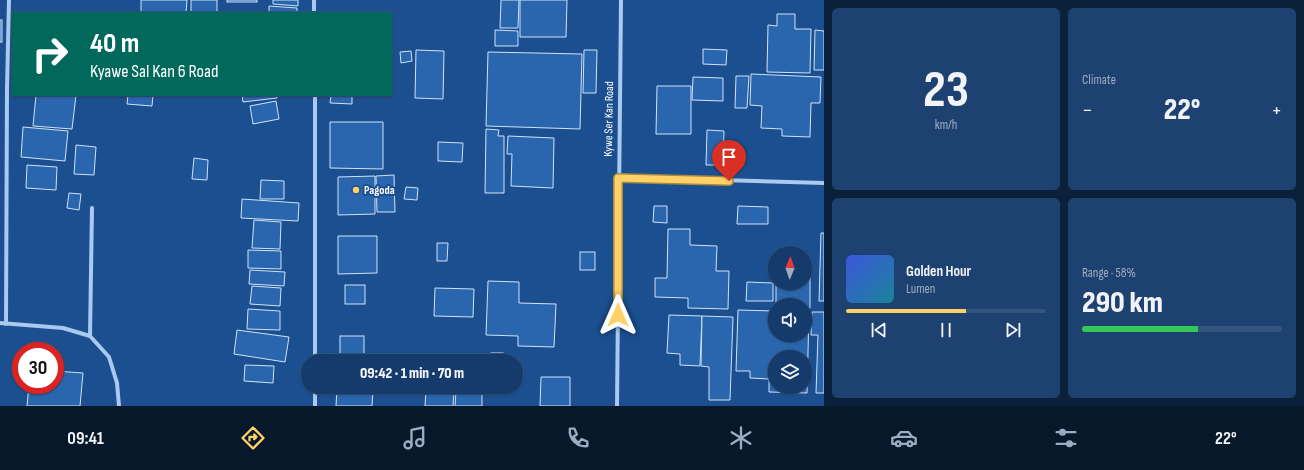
<!DOCTYPE html>
<html lang="en">
<head>
<meta charset="utf-8">
<style>
  body { margin:0; font-family:"Sofia Sans Condensed",sans-serif; background:#1d4271; color:#f1f3f6; height:100vh; display:flex; flex-direction:column; font-size:15px; white-space:nowrap }
  * { box-sizing:border-box; margin:0 }
  p { font-size:13px; color:#9dadc1 }
  .icon { flex:none; width:22px; height:22px; fill:none; stroke:currentColor; stroke-width:2; stroke-linecap:round; stroke-linejoin:round }
  .map { position:relative; flex:1; overflow:hidden }
  .details { display:flex; flex-direction:column; gap:8px; padding:8px; background:#0b203b; width:480px }
  .details>* { flex:none }
  .guide { position:absolute; left:12px; top:12px; width:380px; height:84px; border-radius:0px; box-shadow:0 1px 3px #0004,0 0 0 1px #33557e; background:#00695c; color:#fff; overflow:hidden }
  .needle { width:26px; rotate:2deg }
  .controls { position:absolute; left:768px; top:246px; display:grid; gap:8px }
  .controls a { display:grid; place-items:center; width:44px; height:44px; border-radius:50%; background:#143b6b; box-shadow:0 1px 3px #0004,0 0 0 1px #33557e; font-size:20px }
  .speed { position:absolute; left:12px; top:342px; display:flex; gap:8px; font-size:20px; font-weight:700; text-align:center }
  .speed>* { display:grid; place-content:center; width:52px; height:52px; border-radius:50%; background:#143b6b; box-shadow:0 1px 3px #0004,0 0 0 1px #33557e; line-height:1 }
  .speed .limit { border:6px solid #d22; background:#fff; color:#111 }
  .pin { position:absolute; display:grid; place-items:center; width:34px; height:34px; color:#fff; margin:-41px -17px; border-radius:50% 50% 50% 0; rotate:-45deg; box-shadow:0 0 4px #0007 }
  .pin .icon { rotate:45deg }
  .me { position:absolute; width:44px; margin:-22px; rotate:0deg; stroke-linejoin:round; filter:drop-shadow(0 0 3px #0008) }
  .turn { display:flex; align-items:center; gap:14px; height:84px; padding:0 12px; font-size:18px }
  .turn .icon { width:52px; height:52px; stroke-width:2.5 }
  .turn b { display:block; font-size:28px; line-height:34px }
  .big { font-size:30px; font-weight:800; line-height:1.1 }
  .details .card { flex:1; display:flex; flex-direction:column; justify-content:center; gap:6px; min-width:0; padding:0 14px; border-radius:6px; background:#1d4271 }
  .details .dial { align-items:center; gap:0 }
  .dial b { font-size:52px; line-height:1 }
  .song { display:flex; align-items:center; gap:12px }
  .cover { width:48px; height:48px; border-radius:6px; background:linear-gradient(135deg,hsl(230 70% 55%),hsl(190 70% 35%)) }
  .played { height:4px; border-radius:2px; background:linear-gradient(90deg,#ffd166 60%,#33557e 60%) }
  .keys { display:flex; justify-content:space-around; direction:ltr }
  .heat { display:flex; justify-content:space-between; align-items:center; font-size:22px; direction:ltr }
  .charge { height:6px; border-radius:3px; background:linear-gradient(90deg,#34c759 58%,#33557e 0) }
  .details .tiles { flex:1; display:grid; gap:8px; grid-template-columns:repeat(2,1fr) }
  .trip { position:absolute; left:301px; top:354px; width:222px; height:40px; border-radius:20px; background:#143b6b; box-shadow:0 1px 3px #0004,0 0 0 1px #33557e; font-weight:800; line-height:40px; text-align:center }
  .dock { display:flex; height:64px; justify-content:space-around; align-items:center; background:#08182b; color:#9dadc1 }
  .dock .icon { width:28px; height:28px }
  .dock .selected { color:#ffd166 }
  .dock b { font-size:18px; color:#f1f3f6 }
  main { display:flex; flex:1; min-height:0 }
  .map>svg:first-child { display:block }
  .building { fill:#2a66ad; stroke:#cfe3fa; fill-rule:evenodd }
  .lines { fill:none; stroke-linecap:round; stroke-linejoin:round }
  .minor { stroke:#a9c9ee; stroke-width:4 }
  .route-casing { stroke:#a68842; stroke-width:10 }
  .route { stroke:#ffd166; stroke-width:7 }
  .poi-dot { fill:#ffd166; stroke:#1b4f8f; stroke-width:1.5 }
  .labels { text-anchor:middle; dominant-baseline:central; stroke-width:4; stroke-linejoin:round; paint-order:stroke }
  .street-label { font-size:12px; fill:#fff; stroke:#1b4f8f }
  .poi-label { font-size:12px; font-weight:bold; fill:#fff; stroke:#1b4f8f; text-anchor:start }
</style>
</head>
<body>
<main>
<div class="map">
<svg width="824" height="406" viewBox="0 0 824 406">
  <rect width="100%" height="100%" fill="#1b4f8f"/>
  <g class="building">
    <polygon points="141,0 187,0 186,13 141,13"/>
    <rect x="191" y="0" width="26" height="13"/>
    <rect x="227" y="0" width="30" height="2"/>
    <polygon points="273,0 298,0 298,6 273,4"/>
    <polygon points="501,0 519,0 518,28 500,28"/>
    <polygon points="520,0 567,0 566,37 520,37"/>
    <polygon points="269,6 297,8 297,13 269,13"/>
    <polygon points="777,14 795,14 795,29 811,29 810,73 767,72 768,25 777,26"/>
    <rect x="0" y="20" width="2" height="22"/>
    <polygon points="495,30 518,31 518,46 495,46"/>
    <polygon points="815,30 824,31 824,70 814,70"/>
    <polygon points="703,49 727,50 726,65 703,64"/>
    <polygon points="416,50 444,51 443,99 415,98"/>
    <polygon points="584,50 597,50 596,93 583,93"/>
    <polygon points="411,51 412,61 401,63 400,52"/>
    <polygon points="488,52 582,54 580,129 486,126"/>
    <polygon points="751,74 821,77 820,103 811,103 810,137 782,136 782,129 761,128 762,106 750,105"/>
    <polygon points="736,76 749,76 747,108 735,108"/>
    <polygon points="693,77 723,78 723,101 692,100"/>
    <polygon points="657,86 691,86 691,134 656,134"/>
    <polygon points="36,95 76,95 72,129 33,126"/>
    <polygon points="128,95 153,95 152,106 127,104"/>
    <polygon points="242,95 277,95 277,98 243,102"/>
    <polygon points="331,95 352,95 352,104 330,103"/>
    <polygon points="276,101 279,119 253,124 250,106"/>
    <polygon points="330,122 383,122 383,169 330,168"/>
    <polygon points="23,127 68,131 65,161 21,157"/>
    <polygon points="486,129 499,130 498,136 504,136 504,193 485,193"/>
    <polygon points="707,130 724,131 723,165 706,165"/>
    <polygon points="508,136 554,138 553,188 511,186 512,154 507,154"/>
    <polygon points="438,142 463,143 462,162 438,161"/>
    <polygon points="76,145 96,147 94,175 74,174"/>
    <rect x="730" y="153" width="11" height="10"/>
    <polygon points="194,158 208,160 207,180 192,179"/>
    <polygon points="27,165 57,167 56,190 26,188"/>
    <polygon points="394,175 395,212 377,212 376,176"/>
    <polygon points="375,176 375,214 338,215 338,177"/>
    <polygon points="261,180 284,181 284,199 260,199"/>
    <polygon points="406,187 418,188 417,200 404,199"/>
    <polygon points="69,193 81,194 79,210 67,208"/>
    <polygon points="242,199 299,203 298,221 241,218"/>
    <polygon points="654,206 667,206 667,223 653,222"/>
    <polygon points="738,206 768,207 768,224 737,224"/>
    <polygon points="254,220 281,222 280,249 252,248"/>
    <polygon points="668,229 690,229 690,245 717,246 716,271 729,271 728,309 688,308 688,298 655,297 655,278 667,278"/>
    <polygon points="821,233 824,233 824,301 819,301"/>
    <polygon points="338,236 377,236 377,273 338,274"/>
    <polygon points="437,243 448,243 447,261 437,261"/>
    <polygon points="248,250 281,251 281,269 248,268"/>
    <rect x="580" y="252" width="15" height="18"/>
    <polygon points="805,267 810,268 810,308 805,308 805,305 776,305 776,283 805,283"/>
    <polygon points="250,270 285,272 284,286 249,284"/>
    <polygon points="488,281 519,282 519,303 556,304 554,347 518,346 518,336 486,335"/>
    <polygon points="747,282 773,283 773,301 746,301"/>
    <rect x="345" y="285" width="20" height="19"/>
    <polygon points="252,286 281,288 280,306 250,304"/>
    <polygon points="435,288 474,289 473,317 434,316"/>
    <polygon points="248,309 280,311 280,330 247,329"/>
    <path d="M738,310L775,311V335H805V312H809L807,393L769,392V379L750,378V371H736ZM775,357H805V387H775Z"/>
    <polygon points="812,312 824,312 824,393 816,393 818,335 811,335"/>
    <polygon points="669,315 702,316 700,366 680,365 680,354 667,353"/>
    <polygon points="702,316 733,317 730,400 709,400 709,367 701,366"/>
    <polygon points="237,330 289,337 285,362 234,354"/>
    <rect x="340" y="336" width="24" height="23"/>
    <rect x="491" y="353" width="12" height="8"/>
    <polygon points="245,365 274,366 273,383 244,381"/>
    <polygon points="516,369 523,370 523,376 516,376"/>
    <polygon points="55,371 83,373 80,406 27,406 29,385 55,385"/>
    <polygon points="541,377 570,377 570,406 540,406"/>
    <polygon points="337,389 373,390 372,406 336,406"/>
    <polygon points="426,390 454,391 453,406 425,406"/>
    <polygon points="456,391 482,392 482,406 455,406"/>
  </g>
  <g class="lines">
    <g class="minor">
      <polyline points="314,0 314,13"/>
      <polyline points="618,177 824,183"/>
      <polyline points="0,323 63,328 90,336 109,357 117,383 119,406"/>
      <polyline points="6,324 7,89 9,0"/>
      <polyline points="90,336 92,208"/>
      <polyline points="315,361 315,95"/>
      <polyline points="315,406 315,387"/>
      <polyline points="617,406 621,0"/>
    </g>
  </g>
  <g class="lines">
    <g class="route-casing">
      <polyline id="route" points="618,315 618,178 729,181"/>
    </g>
    <use href="#route" class="route"/>
  </g>
  <circle class="poi-dot" cx="356" cy="190" r="4"/>
  <g class="labels">
    <g class="street-label">
      <text transform="translate(609 119) rotate(-89)">Kywe Ser Kan Road</text>
    </g>
    <g class="poi-label">
      <text x="364" y="190">Pagoda</text>
    </g>
  </g>
</svg>
<div class="controls">
<a><svg class="needle" viewBox="-14 -14 28 28"><path d="M0-13l5 13h-10z" fill="#e53935"/><path d="M0 13l5-13h-10z" fill="#9dadc1"/></svg></a>
<a><svg class="icon" aria-label="sound" viewBox="0 0 24 24"><path d="M4 9h4l5-4v14l-5-4H4zM17 9q2 3 0 6"/></svg></a>
<a><svg class="icon" aria-label="layers" viewBox="0 0 24 24"><path d="M12 4l9 5-9 5-9-5zM3 14l9 5 9-5"/></svg></a>
</div>
<div class="speed"><div class="limit">30</div></div>
<div class="pin" style="left:729px;top:181px;background:#d93025"><svg class="icon" aria-label="arrive" viewBox="0 0 24 24"><path d="M6 21V4h12l-3 4 3 4H6"/></svg></div>
<svg class="me" style="left:618px;top:315px" viewBox="-20 -20 40 40"><path d="M0-17L14 15 0 8-14 15z" fill="#ffd166" stroke="#fff" stroke-width="4"/></svg>
<div class="trip">09:42 · 1 min · 70 m</div>
<div class="guide">
<div class="turn"><svg class="icon" aria-label="right" viewBox="0 0 24 24"><path d="M7 20v-9h11M14 6l5 5-5 5"/></svg><div><b>40 m</b>Kyawe Sal Kan 6 Road</div></div>
</div>
</div>
<section class="details">
<div class="tiles">
<div class="card dial"><b>23</b><p>km/h</p></div>
<div class="card"><p>Climate</p>
<div class="heat"><a>−</a><b class="big">22°</b><a>+</a></div>
</div>
<div class="card">
<div class="song"><i class="cover"></i><div><b>Golden Hour</b><p>Lumen</p></div></div>
<div class="played"></div>
<div class="keys"><svg class="icon" aria-label="previous" viewBox="0 0 24 24"><path d="M18 5L8 12l10 7zM5 5v14"/></svg><svg class="icon" aria-label="pause" viewBox="0 0 24 24"><path d="M8 5v14M16 5v14"/></svg><svg class="icon" aria-label="next" viewBox="0 0 24 24"><path d="M6 5l10 7-10 7zM19 5v14"/></svg></div>
</div>
<div class="card"><p>Range · 58%</p><b class="big">290 km</b><div class="charge"></div></div>
</div>
</section>
</main>
<nav class="dock">
<b>09:41</b>
<svg class="icon selected" aria-label="directions" viewBox="0 0 24 24"><path d="M12 3l9 9-9 9-9-9zM9 14v-3h6M13 9l2 2-2 2"/></svg>
<svg class="icon" aria-label="music" viewBox="0 0 24 24"><path d="M9 18V5l10-2v13"/><circle cx="6" cy="18" r="3"/><circle cx="16" cy="16" r="3"/></svg>
<svg class="icon" aria-label="phone" viewBox="0 0 24 24"><path d="M5 4h4l2 5-3 2q2 4 5 5l2-3 5 2v4C11 20 4 13 5 4z"/></svg>
<svg class="icon" aria-label="climate" viewBox="0 0 24 24"><path d="M12 3v18M4 7l16 10M4 17L20 7"/></svg>
<svg class="icon" aria-label="car" viewBox="0 0 24 24"><path d="M5 17H2v-5l4-1 3-4h7l3 4 3 1v5h-3M9 17h6M6 11h13"/><circle cx="7" cy="17" r="2"/><circle cx="17" cy="17" r="2"/></svg>
<svg class="icon" aria-label="filters" viewBox="0 0 24 24"><path d="M4 7h16M4 17h16"/><circle cx="9" cy="7" r="2"/><circle cx="15" cy="17" r="2"/></svg>
<b>22°</b>
</nav>
</body>
</html>
